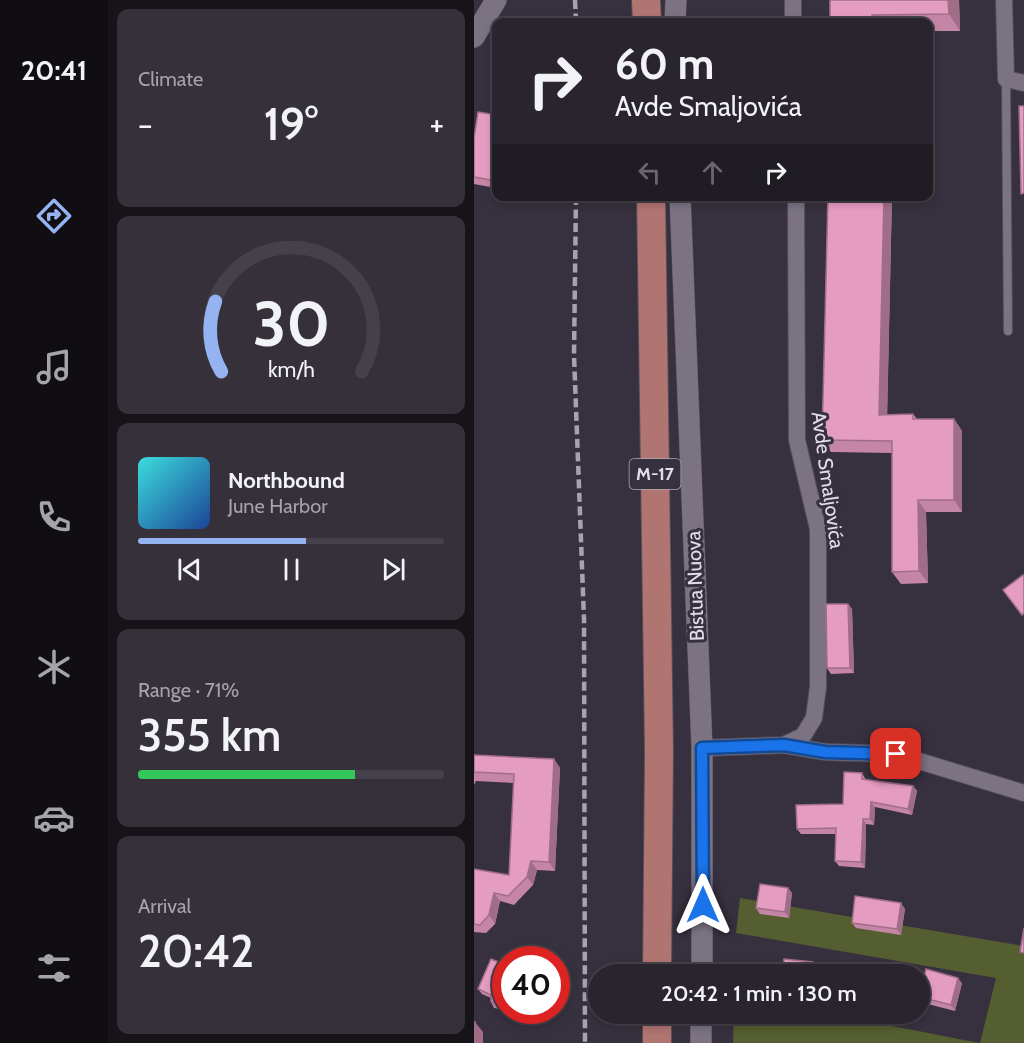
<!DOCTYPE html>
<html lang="en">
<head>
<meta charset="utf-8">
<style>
  body { margin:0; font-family:Cabin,sans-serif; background:#35303a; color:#f1f3f6; height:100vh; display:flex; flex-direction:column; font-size:22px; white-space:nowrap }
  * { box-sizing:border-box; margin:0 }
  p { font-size:20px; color:#a5a4aa }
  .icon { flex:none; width:33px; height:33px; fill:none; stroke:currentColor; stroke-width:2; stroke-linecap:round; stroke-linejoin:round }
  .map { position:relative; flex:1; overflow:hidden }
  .sheet { display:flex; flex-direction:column; gap:9px; padding:9px; background:#171419; width:366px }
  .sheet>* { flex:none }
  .guide { position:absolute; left:18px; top:18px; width:441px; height:183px; border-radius:12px; box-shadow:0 3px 9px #0003,0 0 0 2px #45414a; background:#29242e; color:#f1f3f6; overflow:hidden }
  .speed { position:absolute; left:18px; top:946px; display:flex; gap:12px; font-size:30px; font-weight:700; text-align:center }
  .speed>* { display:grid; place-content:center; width:78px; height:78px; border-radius:50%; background:#29242e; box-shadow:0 3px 9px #0003,0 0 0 2px #45414a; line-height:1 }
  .speed .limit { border:9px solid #d22; background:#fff; color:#111 }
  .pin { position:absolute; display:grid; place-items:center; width:51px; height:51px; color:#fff; margin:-26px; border-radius:12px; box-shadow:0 3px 9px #0006 }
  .me { position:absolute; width:66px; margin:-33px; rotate:0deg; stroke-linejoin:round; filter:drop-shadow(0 0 4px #0008) }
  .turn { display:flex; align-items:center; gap:21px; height:126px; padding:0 24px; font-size:27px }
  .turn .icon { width:78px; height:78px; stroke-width:2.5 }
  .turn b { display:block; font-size:42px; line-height:51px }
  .lanes { display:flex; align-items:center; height:57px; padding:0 24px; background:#0003; justify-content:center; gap:30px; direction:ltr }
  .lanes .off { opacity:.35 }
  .big { font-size:45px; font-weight:600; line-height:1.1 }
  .sheet .tile { flex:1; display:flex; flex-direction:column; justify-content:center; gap:9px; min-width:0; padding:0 21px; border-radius:12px; background:#35303a }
  .sheet .dial { align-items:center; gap:0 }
  .dial svg { height:156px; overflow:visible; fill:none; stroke:#45414a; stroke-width:7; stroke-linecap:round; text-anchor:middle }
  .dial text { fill:#f1f3f6; stroke:none }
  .song { display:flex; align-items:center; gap:18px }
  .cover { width:72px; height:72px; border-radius:9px; background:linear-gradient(135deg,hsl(180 70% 55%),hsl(220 70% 35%)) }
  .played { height:6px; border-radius:3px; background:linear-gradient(90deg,#95b2f1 55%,#45414a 55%) }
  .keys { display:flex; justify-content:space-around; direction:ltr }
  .heat { display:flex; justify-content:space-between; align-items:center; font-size:33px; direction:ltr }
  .charge { height:9px; border-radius:4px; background:linear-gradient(90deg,#34c759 71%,#45414a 0) }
  .trip { position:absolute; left:114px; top:964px; width:342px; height:60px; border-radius:30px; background:#29242e; box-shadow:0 3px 9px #0003,0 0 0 2px #45414a; font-weight:600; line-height:60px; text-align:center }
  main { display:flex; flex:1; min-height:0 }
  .tab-bar { display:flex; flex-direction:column; width:108px; justify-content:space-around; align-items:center; background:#100e12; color:#a5a4aa }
  .tab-bar .icon { width:42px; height:42px }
  .tab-bar .current { color:#95b2f1 }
  .tab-bar b { font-size:27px; color:#f1f3f6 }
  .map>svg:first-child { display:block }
  .green { fill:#545e30 }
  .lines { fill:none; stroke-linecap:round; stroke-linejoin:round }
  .service-casing { stroke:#554f5a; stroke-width:10 }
  .minor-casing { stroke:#554f5a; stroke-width:18 }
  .tertiary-casing { stroke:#554f5a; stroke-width:22 }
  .trunk-casing { stroke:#554f5a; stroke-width:30 }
  .service { stroke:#7b7282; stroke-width:8 }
  .minor { stroke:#7b7282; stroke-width:16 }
  .tertiary { stroke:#7b7282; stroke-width:21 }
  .trunk { stroke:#b07471; stroke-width:28 }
  .rail { stroke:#a8a2ad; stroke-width:4.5; stroke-dasharray:9 4.5; stroke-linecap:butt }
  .wall { fill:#c586a6 }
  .shaded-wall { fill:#a06d87 }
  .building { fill:#e59cc1; stroke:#a06d87; stroke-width:1.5 }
  .route-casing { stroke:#114b97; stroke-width:15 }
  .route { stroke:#1a73e8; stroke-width:10 }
  .labels { text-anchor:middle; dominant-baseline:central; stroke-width:6; stroke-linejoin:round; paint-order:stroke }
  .shield { fill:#37303e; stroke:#afa9b4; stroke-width:1.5 }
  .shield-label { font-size:18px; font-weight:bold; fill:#e2dde6 }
  .street-label { font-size:20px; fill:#e2dde6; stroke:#37303e }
</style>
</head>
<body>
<main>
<nav class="tab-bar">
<b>20:41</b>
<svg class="icon current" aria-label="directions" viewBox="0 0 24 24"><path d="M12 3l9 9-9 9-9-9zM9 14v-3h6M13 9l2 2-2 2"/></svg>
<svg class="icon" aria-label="music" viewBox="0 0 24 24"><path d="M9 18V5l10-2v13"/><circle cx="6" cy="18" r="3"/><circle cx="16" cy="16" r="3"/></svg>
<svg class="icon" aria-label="phone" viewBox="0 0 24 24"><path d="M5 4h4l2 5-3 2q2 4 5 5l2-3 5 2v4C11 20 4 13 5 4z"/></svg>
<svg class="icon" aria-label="climate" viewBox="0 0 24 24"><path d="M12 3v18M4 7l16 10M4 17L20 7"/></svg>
<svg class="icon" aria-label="car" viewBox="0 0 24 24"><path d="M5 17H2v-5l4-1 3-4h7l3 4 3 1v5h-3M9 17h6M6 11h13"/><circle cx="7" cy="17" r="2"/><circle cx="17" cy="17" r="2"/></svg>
<svg class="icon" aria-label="filters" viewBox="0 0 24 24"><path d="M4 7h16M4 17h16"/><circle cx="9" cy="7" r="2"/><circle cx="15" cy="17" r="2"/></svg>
</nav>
<section class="sheet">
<div class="tile"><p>Climate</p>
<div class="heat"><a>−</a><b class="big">19°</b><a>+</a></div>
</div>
<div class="tile dial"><svg viewBox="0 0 100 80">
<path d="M14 69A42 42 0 1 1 86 69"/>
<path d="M14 69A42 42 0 0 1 11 33" stroke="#95b2f1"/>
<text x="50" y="56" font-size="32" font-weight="700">30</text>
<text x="50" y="72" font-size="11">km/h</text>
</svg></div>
<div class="tile">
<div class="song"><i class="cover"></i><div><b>Northbound</b><p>June Harbor</p></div></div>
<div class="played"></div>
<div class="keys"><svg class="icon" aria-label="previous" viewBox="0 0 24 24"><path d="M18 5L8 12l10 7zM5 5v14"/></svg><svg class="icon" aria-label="pause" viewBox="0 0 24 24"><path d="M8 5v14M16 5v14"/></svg><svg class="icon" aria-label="next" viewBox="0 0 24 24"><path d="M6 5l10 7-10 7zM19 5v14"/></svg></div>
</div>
<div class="tile"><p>Range · 71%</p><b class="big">355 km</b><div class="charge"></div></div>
<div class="tile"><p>Arrival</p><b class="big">20:42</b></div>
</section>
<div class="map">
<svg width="550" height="1043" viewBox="0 0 550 1043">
  <rect width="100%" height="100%" fill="#37303e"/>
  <polygon class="green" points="266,898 550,946 550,1043 259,1043 260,1014 356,1014 506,1043 522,978 262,933"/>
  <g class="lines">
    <g class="service-casing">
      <polyline id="service" points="532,79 534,331"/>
    </g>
    <g class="minor-casing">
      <g id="minor">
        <polyline points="319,0 319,22"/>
        <polyline points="530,0 532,79 550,83"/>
        <polyline points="310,745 351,752 422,754 550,793"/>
        <polyline points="228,748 310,745 329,736 340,718 344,687 344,529 323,440 322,196"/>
      </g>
    </g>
    <g class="tertiary-casing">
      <g id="tertiary">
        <polyline points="201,22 202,0"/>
        <polyline points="0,37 22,0"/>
        <polyline points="206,196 228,748 228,975"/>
        <polyline points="227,1043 227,1014"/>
      </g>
    </g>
    <g class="trunk-casing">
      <g id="trunk">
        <polyline points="172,0 173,22"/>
        <polyline points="177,196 185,751 183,975"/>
        <polyline points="183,1043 183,1014"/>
      </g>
    </g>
    <use href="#service" class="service"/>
    <use href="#minor" class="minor"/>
    <use href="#tertiary" class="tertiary"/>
    <use href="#trunk" class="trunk"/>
    <g class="rail">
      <polyline points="101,0 102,22"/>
      <polyline points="102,196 100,355 110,619 111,1043"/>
    </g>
  </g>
  <g class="wall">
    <polygon points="356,0 485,0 486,31 454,31 454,22 356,22"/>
    <polygon points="22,115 22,188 0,184 0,138"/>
    <polygon points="354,196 418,196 413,415 439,414 443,419 480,419 488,431 488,512 452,512 454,583 427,584 418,572 418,453 357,452 348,440"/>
    <polygon points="374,604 378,609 380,673 357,674 353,668"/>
    <polygon points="0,755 80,759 86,768 81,871 63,870 59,885 40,905 26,901 21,924 12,933 0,932 0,869 35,875 40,783 2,781 0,785"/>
    <polygon points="388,773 392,780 439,786 443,791 438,815 401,807 400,825 392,824 391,868 365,866 361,861 362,834 327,834 323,829 369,804"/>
    <polygon points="314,888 318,893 315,918 286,914 282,908"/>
    <polygon points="431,909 427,935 382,928 378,923"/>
    <polygon points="32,965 32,1010 20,1008 17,1002 17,998 8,994 4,989"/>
    <polygon points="446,981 488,983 481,1011 446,1002"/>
  </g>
  <g class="shaded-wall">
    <polygon points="474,0 485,0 486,31 475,14"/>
    <polygon points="398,15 403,22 398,22"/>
    <polygon points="410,196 418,196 413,427 405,415"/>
    <polygon points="480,419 488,431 488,512 480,500"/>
    <polygon points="444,500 452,512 454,583 445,571"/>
    <polygon points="374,604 378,609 380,673 376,668"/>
    <polygon points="80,759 86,768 81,871 75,862"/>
    <polygon points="439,786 443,791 438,815 434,809"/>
    <polygon points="397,802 401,807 400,825 396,819"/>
    <polygon points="389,819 392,824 391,868 387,862"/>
    <polygon points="57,861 63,870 59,885 53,877"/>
    <polygon points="314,888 318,893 315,918 311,912"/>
    <polygon points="20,893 26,901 21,924 15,915"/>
    <polygon points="427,903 431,909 427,935 423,929"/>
    <polygon points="339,962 343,967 342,975 338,975"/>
    <polygon points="484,978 488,983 481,1011 477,1005"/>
    <polygon points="1,1022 9,1032 9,1043 1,1043"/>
  </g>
  <g class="building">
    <polygon points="356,0 474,0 475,14 398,15 398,22 356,22"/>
    <polygon points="545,106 550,106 550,193 547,194"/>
    <polygon points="4,112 22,115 22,181 0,177 0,138"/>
    <polygon points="354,196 410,196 405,415 439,414 439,419 480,419 480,500 444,500 445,571 418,572 418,441 348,440"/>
    <polygon points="549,575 550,577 550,613 548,615 529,590"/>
    <polygon points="352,604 374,604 376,668 353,668"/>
    <polygon points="0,755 80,759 75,862 57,861 53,877 34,896 20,893 15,915 6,925 0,924 0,869 35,875 40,774 0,772"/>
    <polygon points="370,772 388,773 388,779 439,786 434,809 397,802 396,819 389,819 387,862 361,861 362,828 323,829 322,805 369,804"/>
    <polygon points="286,884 314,888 311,912 282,908"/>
    <polygon points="381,896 427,903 423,929 378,923"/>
    <polygon points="550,928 550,953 546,952"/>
    <polygon points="17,959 32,965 32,999 29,1005 17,1002 17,995 4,989"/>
    <polygon points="310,959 339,962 338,975 309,975"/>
    <polygon points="452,969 484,978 477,1005 446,997 446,981 449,981"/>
    <polygon points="402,971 419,975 401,975"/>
    <rect x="0" y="1022" width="1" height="21"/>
  </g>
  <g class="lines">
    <g class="route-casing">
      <polyline id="route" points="229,905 228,748 310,745 351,752 422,754"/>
    </g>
    <use href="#route" class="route"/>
  </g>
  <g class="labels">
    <rect class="shield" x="155.5" y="459" width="51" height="30" rx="4.5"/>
    <g class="shield-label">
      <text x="181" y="474">M-17</text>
    </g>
    <g class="street-label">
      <text transform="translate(354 480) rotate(82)">Avde Smaljovića</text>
      <text transform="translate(221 586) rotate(-92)">Bistua Nuova</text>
    </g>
  </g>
</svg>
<div class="speed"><div class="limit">40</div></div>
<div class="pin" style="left:422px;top:754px;background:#d93025"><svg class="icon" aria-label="arrive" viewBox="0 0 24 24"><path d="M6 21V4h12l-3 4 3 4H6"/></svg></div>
<svg class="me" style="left:229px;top:905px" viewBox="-20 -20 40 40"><path d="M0-17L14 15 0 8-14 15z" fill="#1a73e8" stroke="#fff" stroke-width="4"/></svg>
<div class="trip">20:42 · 1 min · 130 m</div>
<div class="guide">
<div class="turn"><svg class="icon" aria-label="right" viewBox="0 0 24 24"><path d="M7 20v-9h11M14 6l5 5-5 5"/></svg><div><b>60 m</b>Avde Smaljovića</div></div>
<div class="lanes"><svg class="icon off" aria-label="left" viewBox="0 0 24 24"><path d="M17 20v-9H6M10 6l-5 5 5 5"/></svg><svg class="icon off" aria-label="ahead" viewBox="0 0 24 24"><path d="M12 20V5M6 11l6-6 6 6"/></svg><svg class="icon" aria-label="right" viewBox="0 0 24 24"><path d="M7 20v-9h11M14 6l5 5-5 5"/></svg></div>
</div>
</div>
</main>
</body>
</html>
